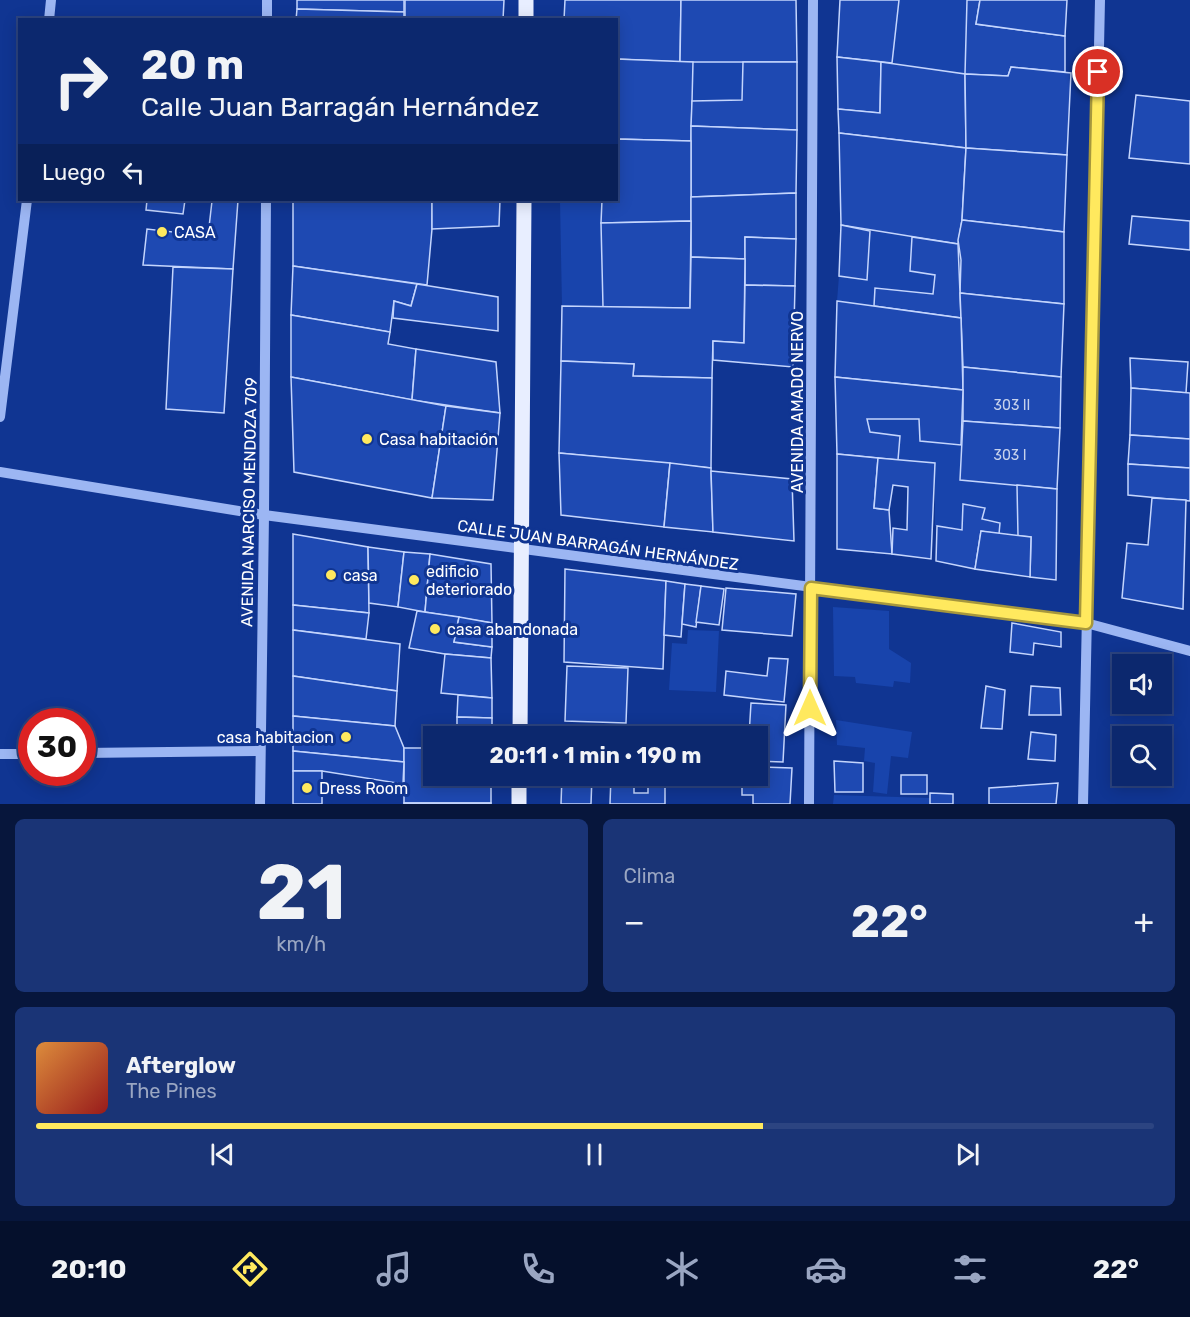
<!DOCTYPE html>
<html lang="es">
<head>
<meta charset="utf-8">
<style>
  body { margin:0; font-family:Rubik,sans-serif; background:#1a3476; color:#f1f3f6; height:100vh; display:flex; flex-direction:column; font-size:22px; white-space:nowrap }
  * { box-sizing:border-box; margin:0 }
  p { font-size:20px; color:#9aa6c2 }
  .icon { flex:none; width:33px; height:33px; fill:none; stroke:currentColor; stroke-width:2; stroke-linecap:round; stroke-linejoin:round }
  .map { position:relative; height:804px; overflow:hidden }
  .drawer { display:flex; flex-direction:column; gap:15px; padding:15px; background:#07163c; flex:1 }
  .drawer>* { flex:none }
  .banner { position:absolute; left:18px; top:18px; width:600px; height:183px; border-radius:0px; box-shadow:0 3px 15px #0003,0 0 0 2px #2c4481; background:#0c286e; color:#f1f3f6; overflow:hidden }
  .buttons { position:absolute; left:1112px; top:654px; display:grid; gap:12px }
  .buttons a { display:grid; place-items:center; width:60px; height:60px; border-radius:0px; background:#0c286e; box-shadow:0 3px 15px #0003,0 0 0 2px #2c4481; font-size:30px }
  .speed { position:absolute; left:18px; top:708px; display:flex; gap:12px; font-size:30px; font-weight:700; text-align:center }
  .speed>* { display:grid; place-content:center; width:78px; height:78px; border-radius:50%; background:#0c286e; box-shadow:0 3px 15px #0003,0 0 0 2px #2c4481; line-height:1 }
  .speed .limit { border:9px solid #d22; background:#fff; color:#111 }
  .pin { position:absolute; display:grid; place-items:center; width:51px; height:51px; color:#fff; margin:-26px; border:3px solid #fff; border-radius:50%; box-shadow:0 2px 6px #0007 }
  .me { position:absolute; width:66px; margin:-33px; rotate:0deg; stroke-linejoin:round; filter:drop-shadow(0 0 4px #0008) }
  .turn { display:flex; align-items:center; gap:21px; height:126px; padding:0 24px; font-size:27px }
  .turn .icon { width:78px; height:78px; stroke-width:2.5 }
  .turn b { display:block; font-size:42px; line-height:51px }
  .then { display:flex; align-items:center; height:57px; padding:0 24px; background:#0003; gap:12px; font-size:22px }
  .big { font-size:45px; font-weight:700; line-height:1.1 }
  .drawer .card { flex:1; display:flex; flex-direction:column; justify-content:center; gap:9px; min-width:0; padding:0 21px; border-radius:9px; background:#1a3476 }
  .drawer .dial { align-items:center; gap:0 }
  .dial b { font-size:78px; line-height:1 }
  .song { display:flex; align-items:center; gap:18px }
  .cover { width:72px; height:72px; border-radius:9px; background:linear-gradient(135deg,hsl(30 70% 55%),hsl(0 70% 35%)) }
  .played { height:6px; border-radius:3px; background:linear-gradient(90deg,#ffe95e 65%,#2c4481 65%) }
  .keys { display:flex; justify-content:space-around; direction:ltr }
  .heat { display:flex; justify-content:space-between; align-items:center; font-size:33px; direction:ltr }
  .drawer .tiles { flex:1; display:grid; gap:15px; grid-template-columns:1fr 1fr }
  .card:last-child { grid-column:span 2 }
  .trip { position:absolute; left:423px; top:726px; width:345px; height:60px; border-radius:0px; background:#0c286e; box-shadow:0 3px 15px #0003,0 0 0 2px #2c4481; font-weight:700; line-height:60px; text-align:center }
  .menu { display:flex; height:96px; justify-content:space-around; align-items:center; background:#05102c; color:#9aa6c2 }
  .menu .icon { width:42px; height:42px }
  .menu .current { color:#ffe95e }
  .menu b { font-size:27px; color:#f1f3f6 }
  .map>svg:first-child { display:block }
  .green { fill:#1844ac }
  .building { fill:#1e49b2; stroke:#c4d5fd; stroke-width:1.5 }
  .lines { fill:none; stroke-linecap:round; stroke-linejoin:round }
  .minor { stroke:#9cb6f3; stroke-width:10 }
  .major { stroke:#e8eeff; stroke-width:15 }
  .route-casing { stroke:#a6973d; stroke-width:15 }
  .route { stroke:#ffe95e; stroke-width:10 }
  .poi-dot { fill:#ffe95e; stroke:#103592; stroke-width:2 }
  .labels { text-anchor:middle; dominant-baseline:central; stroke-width:6; stroke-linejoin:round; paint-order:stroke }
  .number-label { font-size:14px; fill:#c7d2ec }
  .poi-label { font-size:16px; fill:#fff; stroke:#103592; text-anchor:start }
  .street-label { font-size:16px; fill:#fff; stroke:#103592 }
</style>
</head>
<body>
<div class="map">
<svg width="1190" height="804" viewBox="0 0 1190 804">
  <rect width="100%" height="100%" fill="#103592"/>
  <g class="green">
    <polygon points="899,0 967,0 965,74 892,63"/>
    <polygon points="693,62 743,62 742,100 692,101"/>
    <polygon points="560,200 602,200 603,307 562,306"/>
    <polygon points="870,231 912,237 910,271 935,275 933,294 876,288 874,306 837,301 839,276 867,280"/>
    <polygon points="867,419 919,419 921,441 961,445 960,480 1017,485 1018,536 999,534 1000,523 982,519 963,504 962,530 935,526 935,464 898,460 900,436 870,432"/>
    <polygon points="833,607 889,611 889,649 911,663 910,683 894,681 893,687 856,683 855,677 834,676"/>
    <polygon points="688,630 719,631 716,692 669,690 672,643 687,644"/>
    <polygon points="836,720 912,732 908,758 891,756 887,794 873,792 875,763 864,761 865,748 837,745"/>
    <polygon points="834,795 930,798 930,804 833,804"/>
  </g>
  <g class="building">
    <polygon points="297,0 404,0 404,12 297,9"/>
    <polygon points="405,0 504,0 503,20 405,20"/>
    <polygon points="565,0 681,0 680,62 616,59 616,20 564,20"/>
    <polygon points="681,0 796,0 797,62 680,62"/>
    <polygon points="840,0 899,0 892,63 837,57"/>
    <polygon points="967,0 980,0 976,24 1065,36 1065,72 1011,67 1008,76 965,74"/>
    <polygon points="980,0 1067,0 1065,36 976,24"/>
    <polygon points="297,9 404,12 404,20 296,20"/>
    <polygon points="837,57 881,62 880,113 838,109"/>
    <polygon points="616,59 693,62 691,141 616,139"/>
    <polygon points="743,62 797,62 797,130 691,126 692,101 742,100"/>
    <polygon points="881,62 965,74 966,148 839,133 838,109 880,113"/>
    <polygon points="1011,67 1071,73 1067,155 966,148 965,74 1008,76"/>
    <polygon points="1136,95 1190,101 1190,164 1129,158"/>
    <polygon points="691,126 797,130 796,193 691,197"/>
    <polygon points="839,133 966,148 962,220 958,244 841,225"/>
    <polygon points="616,139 691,141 691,221 601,223 602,200 616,200"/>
    <polygon points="966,148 1067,155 1064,232 962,220"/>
    <polygon points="796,193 796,239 745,237 745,259 691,257 691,197"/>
    <polygon points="147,200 185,200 183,214 146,210"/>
    <polygon points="197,200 238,200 233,269 143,265 147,229 208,236 212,201"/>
    <polygon points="293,200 432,200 432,229 427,285 293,266"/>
    <polygon points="432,200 500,200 499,226 432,229"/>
    <polygon points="1132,216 1190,221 1190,250 1129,244"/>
    <polygon points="962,220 1064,232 1064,304 960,293 961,260 958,240"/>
    <polygon points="691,221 690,308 603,307 601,223"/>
    <polygon points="841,225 870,231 867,280 839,276"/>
    <polygon points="745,237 796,239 795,286 745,285"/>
    <polygon points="912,237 958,244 961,318 874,306 875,288 933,294 935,275 910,271"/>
    <polygon points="691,257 745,259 744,343 713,341 712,378 633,376 634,364 561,361 562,306 690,308"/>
    <polygon points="293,266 417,284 411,306 394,301 390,332 291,315"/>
    <polygon points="173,267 233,269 224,413 166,409"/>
    <polygon points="417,284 498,297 498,331 393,318 394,301 411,306"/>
    <polygon points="745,285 795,286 793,367 713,360 713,341 744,343"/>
    <polygon points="960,293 1064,304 1061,377 963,367"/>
    <polygon points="837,301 961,318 963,390 835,377"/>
    <polygon points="291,315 390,332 388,344 416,349 412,400 291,377"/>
    <polygon points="416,349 496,362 500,413 412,400"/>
    <polygon points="1130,358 1188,362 1186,393 1131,388"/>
    <polygon points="561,361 634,364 633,376 712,378 711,468 559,453"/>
    <polygon points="963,367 1061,377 1060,428 963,421"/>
    <polygon points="291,377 446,406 432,498 294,472"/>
    <polygon points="835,377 963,390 961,445 920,441 919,419 867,419 870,432 900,436 898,460 837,454"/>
    <polygon points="1131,388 1190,393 1190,439 1130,435"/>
    <polygon points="446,406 500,413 493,500 432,498"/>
    <polygon points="963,421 1060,428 1057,489 960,480"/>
    <polygon points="1130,435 1190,439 1190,468 1128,464"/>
    <polygon points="559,453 670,463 664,527 561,515"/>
    <polygon points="837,454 878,458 874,508 889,510 892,554 837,549"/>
    <polygon points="878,458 935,463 931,559 892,554 893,528 907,530 908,487 893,485 889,510 874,508"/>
    <polygon points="670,463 711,468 713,532 664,527"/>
    <polygon points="1128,464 1190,468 1190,501 1128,495"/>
    <polygon points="711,471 792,479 794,541 713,532"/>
    <polygon points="1017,485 1057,489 1056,580 1030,577 1031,537 1018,536"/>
    <polygon points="1152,498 1186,500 1183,609 1122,598 1127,543 1148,545"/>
    <polygon points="963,504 985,508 982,519 1000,523 999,534 981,531 975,569 936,561 937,526 962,530"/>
    <polygon points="981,531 1031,537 1030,577 975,569"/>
    <polygon points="293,534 368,547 369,613 293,605"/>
    <polygon points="368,547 404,552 398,607 369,603"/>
    <polygon points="404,552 430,554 425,612 398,607"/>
    <polygon points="430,554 491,564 492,623 425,612"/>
    <polygon points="565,569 666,581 663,669 564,662"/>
    <polygon points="666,581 685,584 681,637 664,635"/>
    <polygon points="685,584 701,586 696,627 682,624"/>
    <polygon points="701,586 724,589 719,625 696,622"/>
    <polygon points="726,588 796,594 792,636 722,630"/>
    <polygon points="293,605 369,613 366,639 293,630"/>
    <polygon points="417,611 459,617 454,642 492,647 491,658 445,654 409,648"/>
    <polygon points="459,617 492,623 492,647 454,642"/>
    <polygon points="1012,623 1061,632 1061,647 1034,643 1033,655 1010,652"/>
    <polygon points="293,630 400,644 397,691 293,676"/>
    <polygon points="445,654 491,658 492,698 441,693"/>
    <polygon points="769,658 788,659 784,702 724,695 726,671 767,676"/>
    <polygon points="567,666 628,668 626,723 565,721"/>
    <polygon points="293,676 397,691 395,726 293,716"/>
    <polygon points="986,686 1005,690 1002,729 981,728"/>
    <polygon points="1031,686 1060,688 1061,715 1029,715"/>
    <polygon points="458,695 492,698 492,718 457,717"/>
    <polygon points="751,703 786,705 783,762 758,761 758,736 749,736"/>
    <polygon points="293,716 395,726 404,748 404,762 293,751"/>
    <polygon points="457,717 492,718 492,736 457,736"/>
    <polygon points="564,726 595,727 594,736 563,736"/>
    <polygon points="1031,732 1056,735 1055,761 1028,759"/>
    <polygon points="681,733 723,736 681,736"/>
    <polygon points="404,748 434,748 434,776 491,776 491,803 404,803"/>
    <polygon points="293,751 404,762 403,784 322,771 293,771"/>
    <polygon points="834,761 863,763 863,792 835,792"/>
    <polygon points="758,767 792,768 790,804 753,804 753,795 742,795 742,776 758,776"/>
    <rect x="293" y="771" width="29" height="33"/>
    <rect x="901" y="775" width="26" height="19"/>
    <polygon points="562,776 592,776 591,804 561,804"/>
    <polygon points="611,776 634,776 634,793 648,793 648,776 665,776 665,804 610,804"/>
    <polygon points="1058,783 1056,804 989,804 989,788"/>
    <polygon points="930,793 953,794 953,804 930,804"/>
    <rect x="404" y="803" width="87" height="1"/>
  </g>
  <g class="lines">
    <g class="minor">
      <polyline points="49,20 51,0"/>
      <polyline points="267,20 267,0"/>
      <polyline points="0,417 27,200"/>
      <polyline points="0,472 264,515 1086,623 1190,651"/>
      <polyline points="82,753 260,751"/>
      <polyline points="0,754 32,754"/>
      <polyline points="260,804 264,515 266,200"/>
      <polyline points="809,804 813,0"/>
      <polyline points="1083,804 1100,0"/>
    </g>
    <g class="major">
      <polyline points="526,20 526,0"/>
      <polyline points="520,736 524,200"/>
      <polyline points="519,804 519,776"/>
    </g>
  </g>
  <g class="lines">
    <g class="route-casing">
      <polyline id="route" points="810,708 811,588 1086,623 1098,72"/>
    </g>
    <use href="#route" class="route"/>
  </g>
  <g class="poi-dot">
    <circle cx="162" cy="232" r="6"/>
    <circle cx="367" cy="439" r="6"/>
    <circle cx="331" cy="575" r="6"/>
    <circle cx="414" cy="580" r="6"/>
    <circle cx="435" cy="629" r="6"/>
    <circle cx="346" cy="737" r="6"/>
    <circle cx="307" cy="788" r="6"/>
  </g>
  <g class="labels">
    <g class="number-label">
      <text x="1012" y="405">303 II</text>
      <text x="1010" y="455">303 I</text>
    </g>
    <g class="poi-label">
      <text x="174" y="232">CASA</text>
      <text x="379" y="439">Casa habitación</text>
      <text x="426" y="571">edificio<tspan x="426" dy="18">deteriorado</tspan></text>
      <text x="343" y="575">casa</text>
      <text x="447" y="629">casa abandonada</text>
      <text x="334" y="737" text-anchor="end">casa habitacion</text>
      <text x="319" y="788">Dress Room</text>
    </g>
    <g class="street-label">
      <text transform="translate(797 402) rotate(-90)">AVENIDA AMADO NERVO</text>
      <text transform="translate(249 502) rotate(-89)">AVENIDA NARCISO MENDOZA 709</text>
      <text transform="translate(598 545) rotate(8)">CALLE JUAN BARRAGÁN HERNÁNDEZ</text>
    </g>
  </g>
</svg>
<div class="buttons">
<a><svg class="icon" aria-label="sound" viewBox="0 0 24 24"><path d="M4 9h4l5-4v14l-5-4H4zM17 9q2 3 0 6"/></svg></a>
<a><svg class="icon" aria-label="search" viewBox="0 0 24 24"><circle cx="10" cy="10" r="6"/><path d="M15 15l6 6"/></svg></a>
</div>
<div class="speed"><div class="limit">30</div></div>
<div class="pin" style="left:1098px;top:72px;background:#d93025"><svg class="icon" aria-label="arrive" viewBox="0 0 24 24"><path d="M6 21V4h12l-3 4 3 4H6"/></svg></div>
<svg class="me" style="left:810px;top:708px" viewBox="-20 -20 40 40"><path d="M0-17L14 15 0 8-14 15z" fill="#ffe95e" stroke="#fff" stroke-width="4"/></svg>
<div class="trip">20:11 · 1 min · 190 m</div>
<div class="banner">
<div class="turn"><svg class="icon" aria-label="right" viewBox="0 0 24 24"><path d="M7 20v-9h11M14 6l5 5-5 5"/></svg><div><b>20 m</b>Calle Juan Barragán Hernández</div></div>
<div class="then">Luego<svg class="icon" aria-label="left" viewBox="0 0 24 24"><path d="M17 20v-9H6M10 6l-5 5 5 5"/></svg></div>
</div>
</div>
<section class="drawer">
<div class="tiles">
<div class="card dial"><b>21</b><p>km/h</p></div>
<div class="card"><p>Clima</p>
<div class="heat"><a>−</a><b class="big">22°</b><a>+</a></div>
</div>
<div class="card">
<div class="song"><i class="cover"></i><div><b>Afterglow</b><p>The Pines</p></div></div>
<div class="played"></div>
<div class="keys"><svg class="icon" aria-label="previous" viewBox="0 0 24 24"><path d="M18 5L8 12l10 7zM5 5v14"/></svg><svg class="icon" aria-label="pause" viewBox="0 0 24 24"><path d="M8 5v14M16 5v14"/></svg><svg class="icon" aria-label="next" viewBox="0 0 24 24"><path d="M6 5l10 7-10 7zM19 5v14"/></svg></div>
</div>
</div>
</section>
<nav class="menu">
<b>20:10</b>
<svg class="icon current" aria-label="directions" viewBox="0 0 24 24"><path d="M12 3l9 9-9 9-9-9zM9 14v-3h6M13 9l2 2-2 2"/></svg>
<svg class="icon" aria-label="music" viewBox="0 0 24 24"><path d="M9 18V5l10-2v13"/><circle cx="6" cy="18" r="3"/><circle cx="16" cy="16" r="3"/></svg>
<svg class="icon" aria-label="phone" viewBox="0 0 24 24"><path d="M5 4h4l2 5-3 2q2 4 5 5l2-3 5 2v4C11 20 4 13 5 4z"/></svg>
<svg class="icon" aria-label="climate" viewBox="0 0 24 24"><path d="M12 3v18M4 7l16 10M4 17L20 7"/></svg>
<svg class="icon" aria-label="car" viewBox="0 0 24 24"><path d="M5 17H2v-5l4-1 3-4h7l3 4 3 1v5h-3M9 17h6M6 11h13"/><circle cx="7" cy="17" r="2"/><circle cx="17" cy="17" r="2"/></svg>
<svg class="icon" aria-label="filters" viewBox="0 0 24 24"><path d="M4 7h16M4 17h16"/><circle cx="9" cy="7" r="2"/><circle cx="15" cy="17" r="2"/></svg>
<b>22°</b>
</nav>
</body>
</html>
